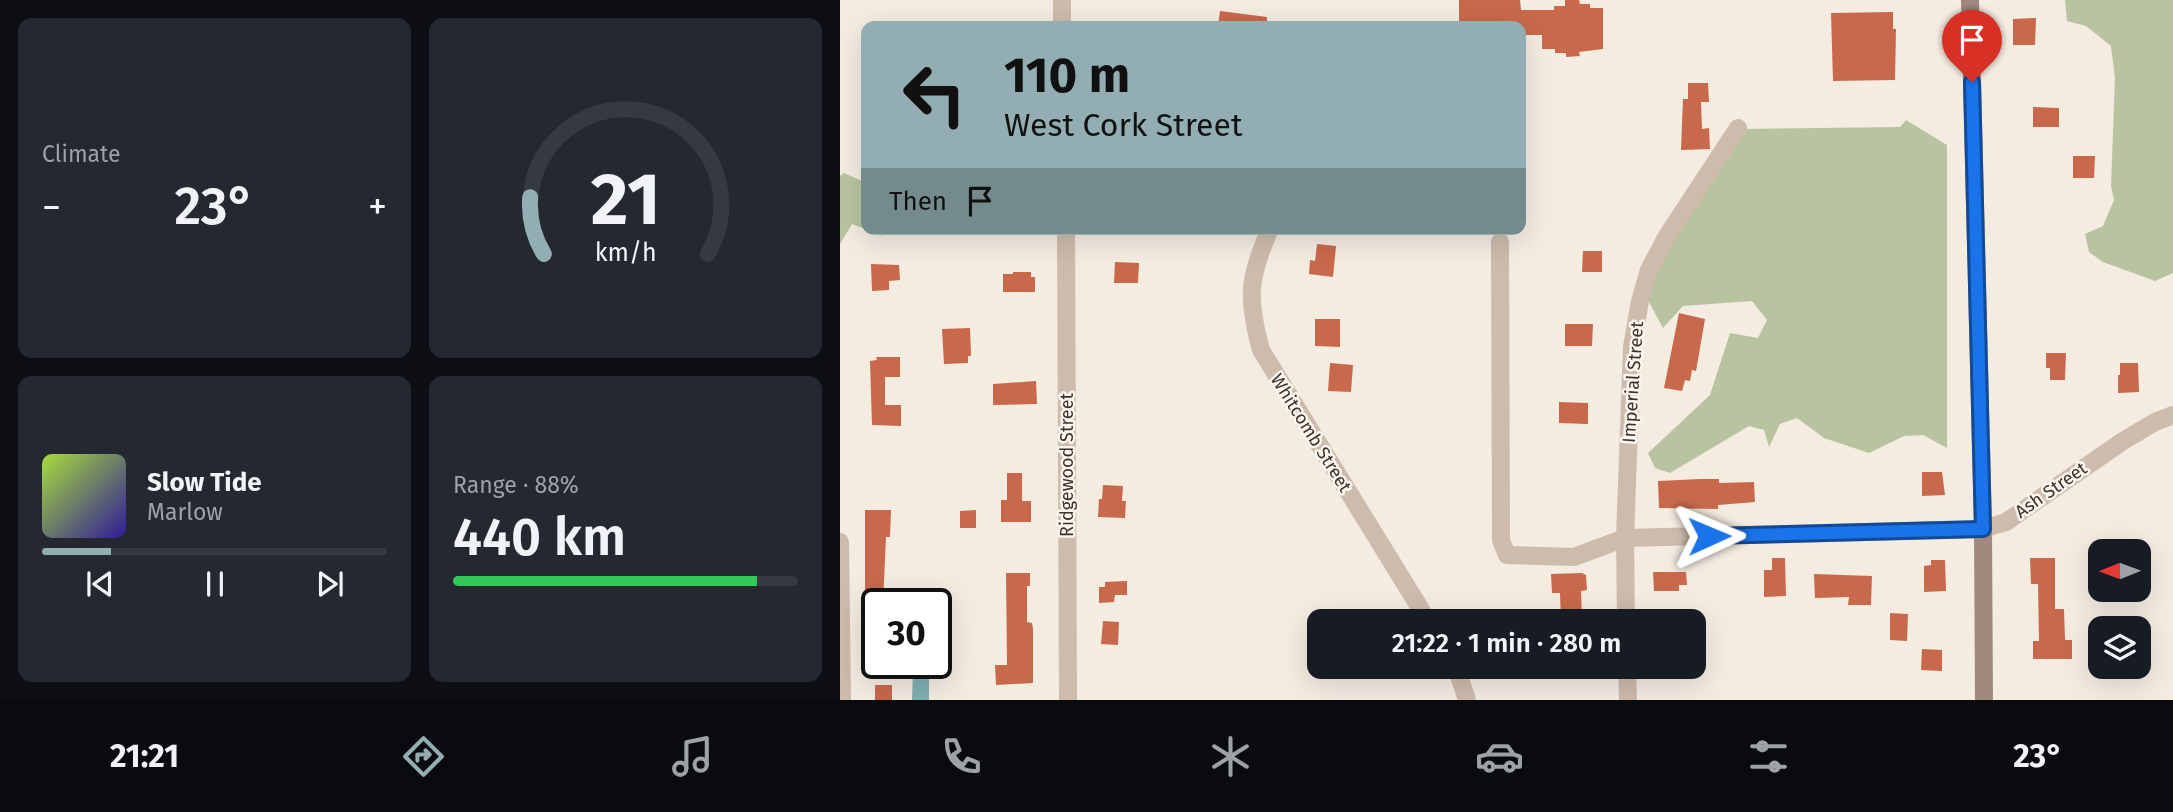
<!DOCTYPE html>
<html lang="en">
<head>
<meta charset="utf-8">
<style>
  body { margin:0; font-family:"Fira Sans",sans-serif; background:#242831; color:#f1f3f6; height:100vh; display:flex; flex-direction:column; font-size:26px; white-space:nowrap }
  * { box-sizing:border-box; margin:0 }
  p { font-size:23px; color:#9ea1a6 }
  .icon { flex:none; width:38px; height:38px; fill:none; stroke:currentColor; stroke-width:2; stroke-linecap:round; stroke-linejoin:round }
  .map { position:relative; flex:1; overflow:hidden }
  .details { display:flex; flex-direction:column; gap:18px; padding:18px; background:#0d0f14; width:840px }
  .details>* { flex:none }
  .hud { position:absolute; left:21px; top:21px; width:665px; height:214px; border-radius:14px; box-shadow:0 7px 28px #0002; background:#92aeb2; color:#111; overflow:hidden }
  .needle { width:46px; rotate:269deg }
  .controls { position:absolute; left:1248px; top:539px; display:grid; gap:14px }
  .controls a { display:grid; place-items:center; width:63px; height:63px; border-radius:14px; background:#171b24; box-shadow:0 7px 28px #0002; font-size:35px }
  .speed { position:absolute; left:21px; top:588px; display:flex; gap:14px; font-size:35px; font-weight:700; text-align:center }
  .speed>* { display:grid; place-content:center; width:91px; height:91px; border-radius:50%; background:#171b24; box-shadow:0 7px 28px #0002; line-height:1 }
  .speed .limit { border:4px solid #111; border-radius:10px; background:#fff; color:#111 }
  .pin { position:absolute; display:grid; place-items:center; width:60px; height:60px; color:#fff; margin:-72px -30px; border-radius:50% 50% 50% 0; rotate:-45deg; box-shadow:0 0 7px #0007 }
  .pin .icon { rotate:45deg }
  .me { position:absolute; width:77px; margin:-38px; rotate:89deg; stroke-linejoin:round; filter:drop-shadow(0 0 5px #0008) }
  .turn { display:flex; align-items:center; gap:24px; height:147px; padding:0 28px; font-size:32px }
  .turn .icon { width:91px; height:91px; stroke-width:2.5 }
  .turn b { display:block; font-size:49px; line-height:60px }
  .then { display:flex; align-items:center; height:66px; padding:0 28px; background:#0003; gap:14px; font-size:26px }
  .big { font-size:52px; font-weight:600; line-height:1.1 }
  .details .card { flex:1; display:flex; flex-direction:column; justify-content:center; gap:10px; min-width:0; padding:0 24px; border-radius:14px; background:#242831 }
  .details .dial { align-items:center; gap:0 }
  .dial svg { height:182px; overflow:visible; fill:none; stroke:#363941; stroke-width:7; stroke-linecap:round; text-anchor:middle }
  .dial text { fill:#f1f3f6; stroke:none }
  .song { display:flex; align-items:center; gap:21px }
  .cover { width:84px; height:84px; border-radius:10px; background:linear-gradient(135deg,hsl(80 70% 55%),hsl(250 70% 35%)) }
  .played { height:7px; border-radius:4px; background:linear-gradient(90deg,#92aeb2 20%,#363941 20%) }
  .keys { display:flex; justify-content:space-around; direction:ltr }
  .heat { display:flex; justify-content:space-between; align-items:center; font-size:38px; direction:ltr }
  .charge { height:10px; border-radius:5px; background:linear-gradient(90deg,#34c759 88%,#363941 0) }
  .details .tiles { flex:1; display:grid; gap:18px; grid-template-columns:repeat(2,1fr) }
  .trip { position:absolute; left:467px; top:609px; width:399px; height:70px; border-radius:14px; background:#171b24; box-shadow:0 7px 28px #0002; font-weight:600; line-height:70px; text-align:center }
  .dock { display:flex; height:112px; justify-content:space-around; align-items:center; background:#090b0e; color:#9ea1a6 }
  .dock .icon { width:49px; height:49px }
  .dock .active { color:#92aeb2 }
  .dock b { font-size:32px; color:#f1f3f6 }
  main { display:flex; flex:1; min-height:0 }
  .map>svg:first-child { display:block }
  .green { fill:#b8c4a0 }
  .water { fill:#7fb0b2 }
  .building { fill:#c8694b }
  .lines { fill:none; stroke-linecap:round; stroke-linejoin:round }
  .street { stroke:#cdbbac; stroke-width:18 }
  .secondary { stroke:#a18a7d; stroke-width:18 }
  .route-casing { stroke:#114b97; stroke-width:18 }
  .route { stroke:#1a73e8; stroke-width:12 }
  .labels { text-anchor:middle; dominant-baseline:central; stroke-width:5; stroke-linejoin:round; paint-order:stroke }
  .street-label { font-size:18px; fill:#3b302b; stroke:#fbf5ee }
</style>
</head>
<body>
<main>
<section class="details">
<div class="tiles">
<div class="card"><p>Climate</p>
<div class="heat"><a>−</a><b class="big">23°</b><a>+</a></div>
</div>
<div class="card dial"><svg viewBox="0 0 100 80">
<path d="M14 69A42 42 0 1 1 86 69"/>
<path d="M14 69A42 42 0 0 1 8 44" stroke="#92aeb2"/>
<text x="50" y="56" font-size="32" font-weight="700">21</text>
<text x="50" y="72" font-size="11">km/h</text>
</svg></div>
<div class="card">
<div class="song"><i class="cover"></i><div><b>Slow Tide</b><p>Marlow</p></div></div>
<div class="played"></div>
<div class="keys"><svg class="icon" aria-label="previous" viewBox="0 0 24 24"><path d="M18 5L8 12l10 7zM5 5v14"/></svg><svg class="icon" aria-label="pause" viewBox="0 0 24 24"><path d="M8 5v14M16 5v14"/></svg><svg class="icon" aria-label="next" viewBox="0 0 24 24"><path d="M6 5l10 7-10 7zM19 5v14"/></svg></div>
</div>
<div class="card"><p>Range · 88%</p><b class="big">440 km</b><div class="charge"></div></div>
</div>
</section>
<div class="map">
<svg width="1333" height="700" viewBox="0 0 1333 700">
  <rect width="100%" height="100%" fill="#f4ebe1"/>
  <g class="green">
    <polygon points="1225,0 1333,0 1333,273 1315,281 1263,262 1249,252 1245,234 1263,226 1274,200 1271,186 1275,78 1271,46 1246,26 1227,21"/>
    <polygon points="1066,120 1107,145 1107,448 1083,435 1064,436 1029,453 984,438 957,418 940,424 929,447 924,430 909,426 830,473 815,468 808,453 870,395 890,333 918,338 927,320 912,301 843,306 823,328 809,302 815,270 905,129 1060,127"/>
    <polygon points="4,173 26,183 26,229 45,229 43,236 12,224 0,244 0,176"/>
  </g>
  <polygon class="water" points="89,669 89,700 72,700 73,670"/>
  <g class="building">
    <polygon points="619,0 680,0 681,10 714,10 714,6 725,6 725,0 739,0 740,4 750,4 750,8 763,8 763,49 739,52 740,56 726,57 726,53 715,53 715,49 702,49 702,35 681,35 681,26 619,26"/>
    <polygon points="380,11 427,17 427,26 378,26"/>
    <polygon points="1053,12 1053,29 1056,29 1055,80 993,81 991,13"/>
    <polygon points="1196,18 1195,45 1173,45 1173,19"/>
    <polygon points="848,83 868,83 869,102 861,102 862,129 869,128 870,149 841,150 843,99 848,99"/>
    <polygon points="1193,107 1219,108 1219,127 1193,127"/>
    <polygon points="1233,156 1255,156 1254,178 1233,178"/>
    <polygon points="477,244 496,246 493,277 469,274 470,260 475,261"/>
    <polygon points="743,251 762,251 762,272 742,272"/>
    <polygon points="275,262 299,263 298,283 274,283"/>
    <polygon points="31,264 59,265 60,280 49,281 49,290 32,291"/>
    <polygon points="173,272 191,272 191,277 195,277 195,292 163,292 163,274 173,274"/>
    <polygon points="839,313 865,319 856,371 852,370 850,381 845,380 842,391 824,388"/>
    <polygon points="475,319 500,319 500,347 475,346"/>
    <polygon points="725,324 753,324 752,346 725,346"/>
    <polygon points="130,328 131,356 128,356 128,363 104,364 102,329"/>
    <polygon points="1206,353 1226,353 1225,380 1210,380 1210,368 1206,368"/>
    <polygon points="36,357 60,357 60,377 45,377 45,405 61,405 61,426 32,425 30,361 37,360"/>
    <polygon points="490,363 513,365 511,392 488,391"/>
    <polygon points="1280,363 1298,363 1299,392 1278,393 1278,375 1280,375"/>
    <polygon points="196,381 197,404 153,405 153,384"/>
    <polygon points="719,402 748,403 748,424 719,423"/>
    <polygon points="1082,472 1102,472 1105,495 1082,496"/>
    <polygon points="167,473 182,473 182,501 191,501 191,522 161,522 161,500 167,500"/>
    <polygon points="860,479 879,479 879,483 914,482 915,502 878,505 878,509 819,508 818,481"/>
    <polygon points="263,485 283,486 282,501 286,501 285,518 258,517 259,499 262,499"/>
    <polygon points="25,510 51,510 50,537 46,537 43,604 25,604"/>
    <polygon points="136,510 136,528 120,528 120,511"/>
    <polygon points="932,558 945,558 946,596 924,597 924,570 932,570"/>
    <polygon points="1190,558 1215,558 1215,609 1224,609 1225,640 1232,640 1232,659 1193,659 1193,641 1199,641 1198,584 1191,584"/>
    <polygon points="1091,560 1105,560 1106,591 1084,592 1084,566 1091,565"/>
    <polygon points="813,572 846,572 847,585 839,585 839,591 814,591"/>
    <polygon points="166,573 190,573 190,586 187,586 187,622 192,623 193,629 193,683 156,685 155,665 167,665"/>
    <polygon points="742,573 746,575 747,590 741,591 742,621 721,621 720,593 712,593 711,574"/>
    <polygon points="974,574 1032,576 1031,605 1008,605 1009,597 975,598"/>
    <polygon points="287,581 287,595 275,595 274,602 259,603 259,587 265,587 265,582"/>
    <polygon points="1050,613 1068,614 1067,641 1050,640"/>
    <polygon points="263,621 279,622 278,645 261,644"/>
    <polygon points="1082,649 1102,650 1102,671 1081,670"/>
    <rect x="35" y="685" width="17" height="15"/>
  </g>
  <g class="lines">
    <g class="street">
      <polyline points="222,0 222,26"/>
      <polyline points="226,229 228,700"/>
      <path d="M430,229C408,279 407,298 421,350L588,621"/>
      <polyline points="660,242 661,540 667,555 734,557 785,538 1143,529 1166,522 1283,441 1315,422 1333,415"/>
      <polyline points="0,542 2,700"/>
      <polyline points="786,621 785,538 792,347 800,301 809,270 827,236 898,128"/>
      <polyline points="616,667 627,700"/>
      <polyline points="787,667 788,700"/>
    </g>
    <polyline class="secondary" points="1130,0 1143,529 1144,700"/>
  </g>
  <g class="lines">
    <g class="route-casing">
      <polyline id="route" points="869,536 1143,529 1132,82"/>
    </g>
    <use href="#route" class="route"/>
  </g>
  <g class="labels">
    <g class="street-label">
      <text transform="translate(793 382) rotate(-86)">Imperial Street</text>
      <text transform="translate(471 433) rotate(58)">Whitcomb Street</text>
      <text transform="translate(227 465) rotate(-90)">Ridgewood Street</text>
      <text transform="translate(1211 490) rotate(-35)">Ash Street</text>
    </g>
  </g>
</svg>
<div class="controls">
<a><svg class="needle" viewBox="-14 -14 28 28"><path d="M0-13l5 13h-10z" fill="#e53935"/><path d="M0 13l5-13h-10z" fill="#9ea1a6"/></svg></a>
<a><svg class="icon" aria-label="layers" viewBox="0 0 24 24"><path d="M12 4l9 5-9 5-9-5zM3 14l9 5 9-5"/></svg></a>
</div>
<div class="speed"><div class="limit">30</div></div>
<div class="pin" style="left:1132px;top:82px;background:#d93025"><svg class="icon" aria-label="arrive" viewBox="0 0 24 24"><path d="M6 21V4h12l-3 4 3 4H6"/></svg></div>
<svg class="me" style="left:869px;top:536px" viewBox="-20 -20 40 40"><path d="M0-17L14 15 0 8-14 15z" fill="#1a73e8" stroke="#fff" stroke-width="4"/></svg>
<div class="trip">21:22 · 1 min · 280 m</div>
<div class="hud">
<div class="turn"><svg class="icon" aria-label="left" viewBox="0 0 24 24"><path d="M17 20v-9H6M10 6l-5 5 5 5"/></svg><div><b>110 m</b>West Cork Street</div></div>
<div class="then">Then<svg class="icon" aria-label="arrive" viewBox="0 0 24 24"><path d="M6 21V4h12l-3 4 3 4H6"/></svg></div>
</div>
</div>
</main>
<nav class="dock">
<b>21:21</b>
<svg class="icon active" aria-label="directions" viewBox="0 0 24 24"><path d="M12 3l9 9-9 9-9-9zM9 14v-3h6M13 9l2 2-2 2"/></svg>
<svg class="icon" aria-label="music" viewBox="0 0 24 24"><path d="M9 18V5l10-2v13"/><circle cx="6" cy="18" r="3"/><circle cx="16" cy="16" r="3"/></svg>
<svg class="icon" aria-label="phone" viewBox="0 0 24 24"><path d="M5 4h4l2 5-3 2q2 4 5 5l2-3 5 2v4C11 20 4 13 5 4z"/></svg>
<svg class="icon" aria-label="climate" viewBox="0 0 24 24"><path d="M12 3v18M4 7l16 10M4 17L20 7"/></svg>
<svg class="icon" aria-label="car" viewBox="0 0 24 24"><path d="M5 17H2v-5l4-1 3-4h7l3 4 3 1v5h-3M9 17h6M6 11h13"/><circle cx="7" cy="17" r="2"/><circle cx="17" cy="17" r="2"/></svg>
<svg class="icon" aria-label="filters" viewBox="0 0 24 24"><path d="M4 7h16M4 17h16"/><circle cx="9" cy="7" r="2"/><circle cx="15" cy="17" r="2"/></svg>
<b>23°</b>
</nav>
</body>
</html>
